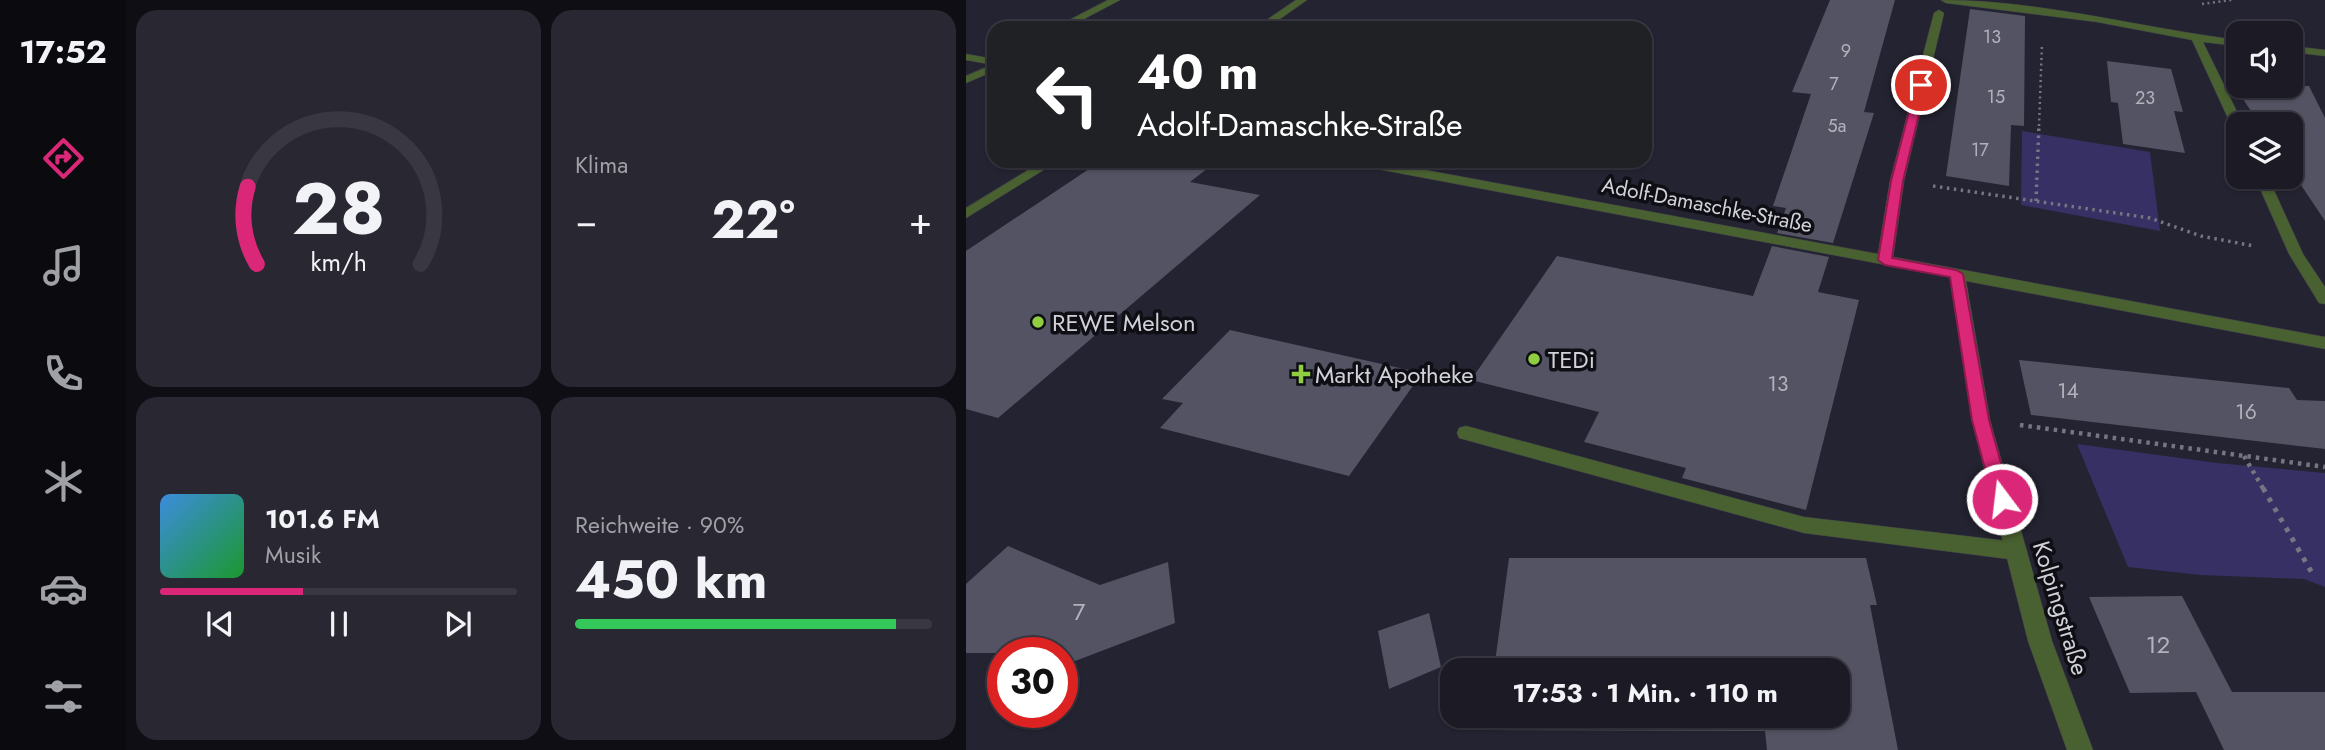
<!DOCTYPE html>
<html lang="de">
<head>
<meta charset="utf-8">
<style>
  body { margin:0; font-family:Jost,sans-serif; background:#282732; color:#f1f3f6; height:100vh; display:flex; flex-direction:column; font-size:26px; white-space:nowrap }
  * { box-sizing:border-box; margin:0 }
  p { font-size:23px; color:#a0a1a7 }
  .icon { flex:none; width:38px; height:38px; fill:none; stroke:currentColor; stroke-width:2; stroke-linecap:round; stroke-linejoin:round }
  .map { position:relative; flex:1; overflow:hidden }
  .details { display:flex; flex-direction:column; gap:10px; padding:10px; background:#0f0e14; width:840px }
  .details>* { flex:none }
  .guide { position:absolute; left:21px; top:21px; width:665px; height:147px; border-radius:21px; box-shadow:0 2px 5px #0004,0 0 0 2px #393842; background:#202124; color:#fff; overflow:hidden }
  .tools { position:absolute; left:1260px; top:21px; display:grid; gap:14px }
  .tools a { display:grid; place-items:center; width:77px; height:77px; border-radius:14px; background:#1b1a25; box-shadow:0 2px 5px #0004,0 0 0 2px #393842; font-size:35px }
  .speed { position:absolute; left:21px; top:637px; display:flex; gap:14px; font-size:35px; font-weight:700; text-align:center }
  .speed>* { display:grid; place-content:center; width:91px; height:91px; border-radius:50%; background:#1b1a25; box-shadow:0 2px 5px #0004,0 0 0 2px #393842; line-height:1 }
  .speed .limit { border:10px solid #d22; background:#fff; color:#111 }
  .pin { position:absolute; display:grid; place-items:center; width:60px; height:60px; color:#fff; margin:-30px; border:4px solid #fff; border-radius:50%; box-shadow:0 2px 7px #0007 }
  .me { position:absolute; width:77px; margin:-38px; rotate:345deg; stroke-linejoin:round; filter:drop-shadow(0 0 5px #0008) }
  .turn { display:flex; align-items:center; gap:24px; height:147px; padding:0 35px; font-size:32px }
  .turn .icon { width:91px; height:91px; stroke-width:2.5 }
  .turn b { display:block; font-size:49px; line-height:60px }
  .big { font-size:52px; font-weight:700; line-height:1.1 }
  .details .tile { flex:1; display:flex; flex-direction:column; justify-content:center; gap:10px; min-width:0; padding:0 24px; border-radius:21px; background:#282732 }
  .details .dial { align-items:center; gap:0 }
  .dial svg { height:182px; overflow:visible; fill:none; stroke:#393842; stroke-width:7; stroke-linecap:round; text-anchor:middle }
  .dial text { fill:#f1f3f6; stroke:none }
  .song { display:flex; align-items:center; gap:21px }
  .cover { width:84px; height:84px; border-radius:10px; background:linear-gradient(135deg,hsl(210 70% 55%),hsl(130 70% 35%)) }
  .played { height:7px; border-radius:4px; background:linear-gradient(90deg,#db2777 40%,#393842 40%) }
  .keys { display:flex; justify-content:space-around; direction:ltr }
  .heat { display:flex; justify-content:space-between; align-items:center; font-size:38px; direction:ltr }
  .charge { height:10px; border-radius:5px; background:linear-gradient(90deg,#34c759 90%,#393842 0) }
  .details .tiles { flex:1; display:grid; gap:10px; grid-template-columns:repeat(2,1fr) }
  .trip { position:absolute; left:474px; top:658px; width:410px; height:70px; border-radius:21px; background:#1b1a25; box-shadow:0 2px 5px #0004,0 0 0 2px #393842; font-weight:700; line-height:70px; text-align:center }
  main { display:flex; flex:1; min-height:0 }
  .tab-bar { display:flex; flex-direction:column; width:126px; justify-content:space-around; align-items:center; background:#0b0a0f; color:#a0a1a7 }
  .tab-bar .icon { width:49px; height:49px }
  .tab-bar .current { color:#db2777 }
  .tab-bar b { font-size:32px; color:#f1f3f6 }
  .map>svg:first-child { display:block }
  .green { fill:#363065 }
  .building { fill:#535363 }
  .lines { fill:none; stroke-linecap:round; stroke-linejoin:round }
  .service-casing { stroke:#403f4c; stroke-width:1 }
  .minor-casing { stroke:#403f4c; stroke-width:1 }
  .tertiary-casing { stroke:#403f4c; stroke-width:1 }
  .path-far3 { stroke:#767581; stroke-width:2.5; stroke-dasharray:2 3.5; stroke-linecap:butt }
  .path-far2 { stroke:#767581; stroke-width:3.5; stroke-dasharray:2.5 4.5; stroke-linecap:butt }
  .path-far1 { stroke:#767581; stroke-width:4.5; stroke-dasharray:3.5 5; stroke-linecap:butt }
  .path { stroke:#767581; stroke-width:5; stroke-dasharray:4.5 7; stroke-linecap:butt }
  .service { fill:#496030; fill-rule:evenodd }
  .minor { fill:#496030; fill-rule:evenodd }
  .tertiary { fill:#496030; fill-rule:evenodd }
  .route { fill:#db2777; stroke:#8e194d; stroke-width:2 }
  .poi-dot { fill:#91cd40; stroke:#0e0e14; stroke-width:2.5 }
  .labels { text-anchor:middle; dominant-baseline:central; stroke-width:7; stroke-linejoin:round; paint-order:stroke }
  .far-number-label { font-size:18px; fill:#b2b2bc }
  .far-street-label { font-size:21px; fill:#d1d1da; stroke:#0e0e14 }
  .number-label { font-size:21px; fill:#b2b2bc }
  .poi-label { font-size:24px; fill:#d1d1da; stroke:#0e0e14; text-anchor:start }
  .street-label { font-size:24px; fill:#d1d1da; stroke:#0e0e14 }
  .near-number-label { font-size:24px; fill:#b2b2bc }
</style>
</head>
<body>
<main>
<nav class="tab-bar">
<b>17:52</b>
<svg class="icon current" aria-label="directions" viewBox="0 0 24 24"><path d="M12 3l9 9-9 9-9-9zM9 14v-3h6M13 9l2 2-2 2"/></svg>
<svg class="icon" aria-label="music" viewBox="0 0 24 24"><path d="M9 18V5l10-2v13"/><circle cx="6" cy="18" r="3"/><circle cx="16" cy="16" r="3"/></svg>
<svg class="icon" aria-label="phone" viewBox="0 0 24 24"><path d="M5 4h4l2 5-3 2q2 4 5 5l2-3 5 2v4C11 20 4 13 5 4z"/></svg>
<svg class="icon" aria-label="climate" viewBox="0 0 24 24"><path d="M12 3v18M4 7l16 10M4 17L20 7"/></svg>
<svg class="icon" aria-label="car" viewBox="0 0 24 24"><path d="M5 17H2v-5l4-1 3-4h7l3 4 3 1v5h-3M9 17h6M6 11h13"/><circle cx="7" cy="17" r="2"/><circle cx="17" cy="17" r="2"/></svg>
<svg class="icon" aria-label="filters" viewBox="0 0 24 24"><path d="M4 7h16M4 17h16"/><circle cx="9" cy="7" r="2"/><circle cx="15" cy="17" r="2"/></svg>
</nav>
<section class="details">
<div class="tiles">
<div class="tile dial"><svg viewBox="0 0 100 80">
<path d="M14 69A42 42 0 1 1 86 69"/>
<path d="M14 69A42 42 0 0 1 10 35" stroke="#db2777"/>
<text x="50" y="56" font-size="32" font-weight="700">28</text>
<text x="50" y="72" font-size="11">km/h</text>
</svg></div>
<div class="tile"><p>Klima</p>
<div class="heat"><a>−</a><b class="big">22°</b><a>+</a></div>
</div>
<div class="tile">
<div class="song"><i class="cover"></i><div><b>101.6 FM</b><p>Musik</p></div></div>
<div class="played"></div>
<div class="keys"><svg class="icon" aria-label="previous" viewBox="0 0 24 24"><path d="M18 5L8 12l10 7zM5 5v14"/></svg><svg class="icon" aria-label="pause" viewBox="0 0 24 24"><path d="M8 5v14M16 5v14"/></svg><svg class="icon" aria-label="next" viewBox="0 0 24 24"><path d="M6 5l10 7-10 7zM19 5v14"/></svg></div>
</div>
<div class="tile"><p>Reichweite · 90%</p><b class="big">450 km</b><div class="charge"></div></div>
</div>
</section>
<div class="map">
<svg width="1359" height="750" viewBox="0 0 1359 750">
  <rect width="100%" height="100%" fill="#242331"/>
  <g class="green">
    <polygon points="1056,131 1184,152 1194,231 1055,205"/>
    <polygon points="1111,444 1251,463 1359,473 1359,587 1338,579 1235,575 1162,567"/>
  </g>
  <g class="building">
    <polygon points="864,0 929,0 898,112 908,113 867,243 811,233 820,208 807,206 845,94 826,92"/>
    <polygon points="1004,9 1059,16 1058,126 1045,125 1043,186 980,176"/>
    <polygon points="1141,61 1205,69 1217,112 1208,111 1219,153 1157,144 1152,103 1145,102"/>
    <polygon points="1268,86 1343,86 1359,118 1359,221 1325,170 1325,124 1294,124"/>
    <polygon points="135,161 251,161 224,182 294,195 32,418 0,409 0,251"/>
    <polygon points="806,246 863,257 852,292 893,300 840,510 716,478 720,468 618,442 633,412 505,380 591,256 787,296"/>
    <polygon points="264,330 456,373 383,476 194,428 217,403 196,399"/>
    <polygon points="1053,360 1323,388 1331,400 1359,401 1359,449 1065,415"/>
    <polygon points="42,546 134,585 202,562 209,623 96,666 96,653 0,653 0,584"/>
    <polygon points="543,558 900,558 911,605 904,605 932,750 801,750 799,731 520,730 522,716 872,716 872,670 528,670"/>
    <polygon points="1216,596 1266,692 1359,692 1359,750 1258,750 1230,692 1164,693 1123,597"/>
    <polygon points="463,613 475,667 423,689 412,631"/>
  </g>
  <g class="lines">
    <g class="service-casing">
      <g id="service">
        <polygon points="142,0 154,0 101,28 88,28"/>
        <polygon points="28,64 28,71 0,83 0,76"/>
        <polygon points="500,426 838,517 1050,542 1058,545 1061,551 1058,557 1050,560 838,533 493,438 491,433 493,428"/>
      </g>
    </g>
    <g class="minor-casing">
      <g id="minor">
        <path d="M975,0C1075,0 1174,28 1272,40V46L1237,42L1277,124H1272V131L1266,127L1226,40L1131,22L980,3Z"/>
        <polygon points="973,10 978,13 938,181 927,257 1359,337 1359,349 1000,281 1024,420 1086,641 1127,750 1101,750 1062,641 1006,420 984,277 390,165 384,161 411,161 912,254 924,181 968,13"/>
        <polygon points="1325,46 1359,50 1359,56 1325,52"/>
        <polygon points="0,54 28,59 28,65 0,60"/>
        <polygon points="1289,177 1302,177 1337,254 1359,287 1359,304 1353,303 1323,254"/>
      </g>
    </g>
    <g class="tertiary-casing">
      <g id="tertiary">
        <polygon points="330,0 341,0 301,28 289,28"/>
        <polygon points="77,161 92,161 0,218 0,208"/>
      </g>
    </g>
    <g class="path-far3">
      <polyline points="1236,4 1266,0"/>
      <polyline points="1073,126 1076,44"/>
    </g>
    <g class="path-far2">
      <polyline points="967,186 1184,218 1235,236 1288,246"/>
      <polyline points="1070,201 1073,124"/>
    </g>
    <g class="path-far1">
      <polyline points="1054,425 1359,467"/>
      <polyline points="1278,456 1298,490"/>
    </g>
    <polyline class="path" points="1297,488 1346,573"/>
    <use href="#service" class="service"/>
    <use href="#minor" class="minor"/>
    <use href="#tertiary" class="tertiary"/>
  </g>
  <polygon class="route" points="955,82 960,85 937,181 926,258 990,270 997,274 1023,420 1045,499 1042,504 1036,506 1030,504 1027,499 1006,420 984,277 919,265 912,260 925,181 950,85"/>
  <g class="poi-dot">
    <circle cx="72" cy="322" r="7"/>
    <circle cx="568" cy="359" r="7"/>
    <path d="M331.5 363.5h7v7h7v7h-7v7h-7v-7h-7v-7h7z"/>
  </g>
  <g class="labels">
    <g class="far-number-label">
      <text x="1026" y="37">13</text>
      <text x="880" y="51">9</text>
      <text x="868" y="84">7</text>
      <text x="1030" y="97">15</text>
      <text x="1179" y="98">23</text>
      <text x="871" y="126">5a</text>
      <text x="1014" y="150">17</text>
    </g>
    <g class="far-street-label">
      <text transform="translate(741 205) rotate(11)">Adolf-Damaschke-Straße</text>
    </g>
    <g class="number-label">
      <text x="812" y="384">13</text>
      <text x="1102" y="391">14</text>
      <text x="1280" y="412">16</text>
    </g>
    <g class="poi-label">
      <text x="86" y="322">REWE Melson</text>
      <text x="582" y="359">TEDi</text>
      <text x="349" y="374">Markt Apotheke</text>
    </g>
    <g class="street-label">
      <text transform="translate(1095 608) rotate(73)">Kolpingstraße</text>
    </g>
    <g class="near-number-label">
      <text x="113" y="611">7</text>
      <text x="1192" y="644">12</text>
    </g>
  </g>
</svg>
<div class="tools">
<a><svg class="icon" aria-label="sound" viewBox="0 0 24 24"><path d="M4 9h4l5-4v14l-5-4H4zM17 9q2 3 0 6"/></svg></a>
<a><svg class="icon" aria-label="layers" viewBox="0 0 24 24"><path d="M12 4l9 5-9 5-9-5zM3 14l9 5 9-5"/></svg></a>
</div>
<div class="speed"><div class="limit">30</div></div>
<div class="pin" style="left:955px;top:85px;background:#d93025"><svg class="icon" aria-label="arrive" viewBox="0 0 24 24"><path d="M6 21V4h12l-3 4 3 4H6"/></svg></div>
<svg class="me" style="left:1036px;top:499px" viewBox="-20 -20 40 40"><circle r="17" fill="#db2777" stroke="#fff" stroke-width="3"/><path d="M0-11L8 9 0 5-8 9z" fill="#fff"/></svg>
<div class="trip">17:53 · 1 Min. · 110 m</div>
<div class="guide">
<div class="turn"><svg class="icon" aria-label="left" viewBox="0 0 24 24"><path d="M17 20v-9H6M10 6l-5 5 5 5"/></svg><div><b>40 m</b>Adolf-Damaschke-Straße</div></div>
</div>
</div>
</main>
</body>
</html>
